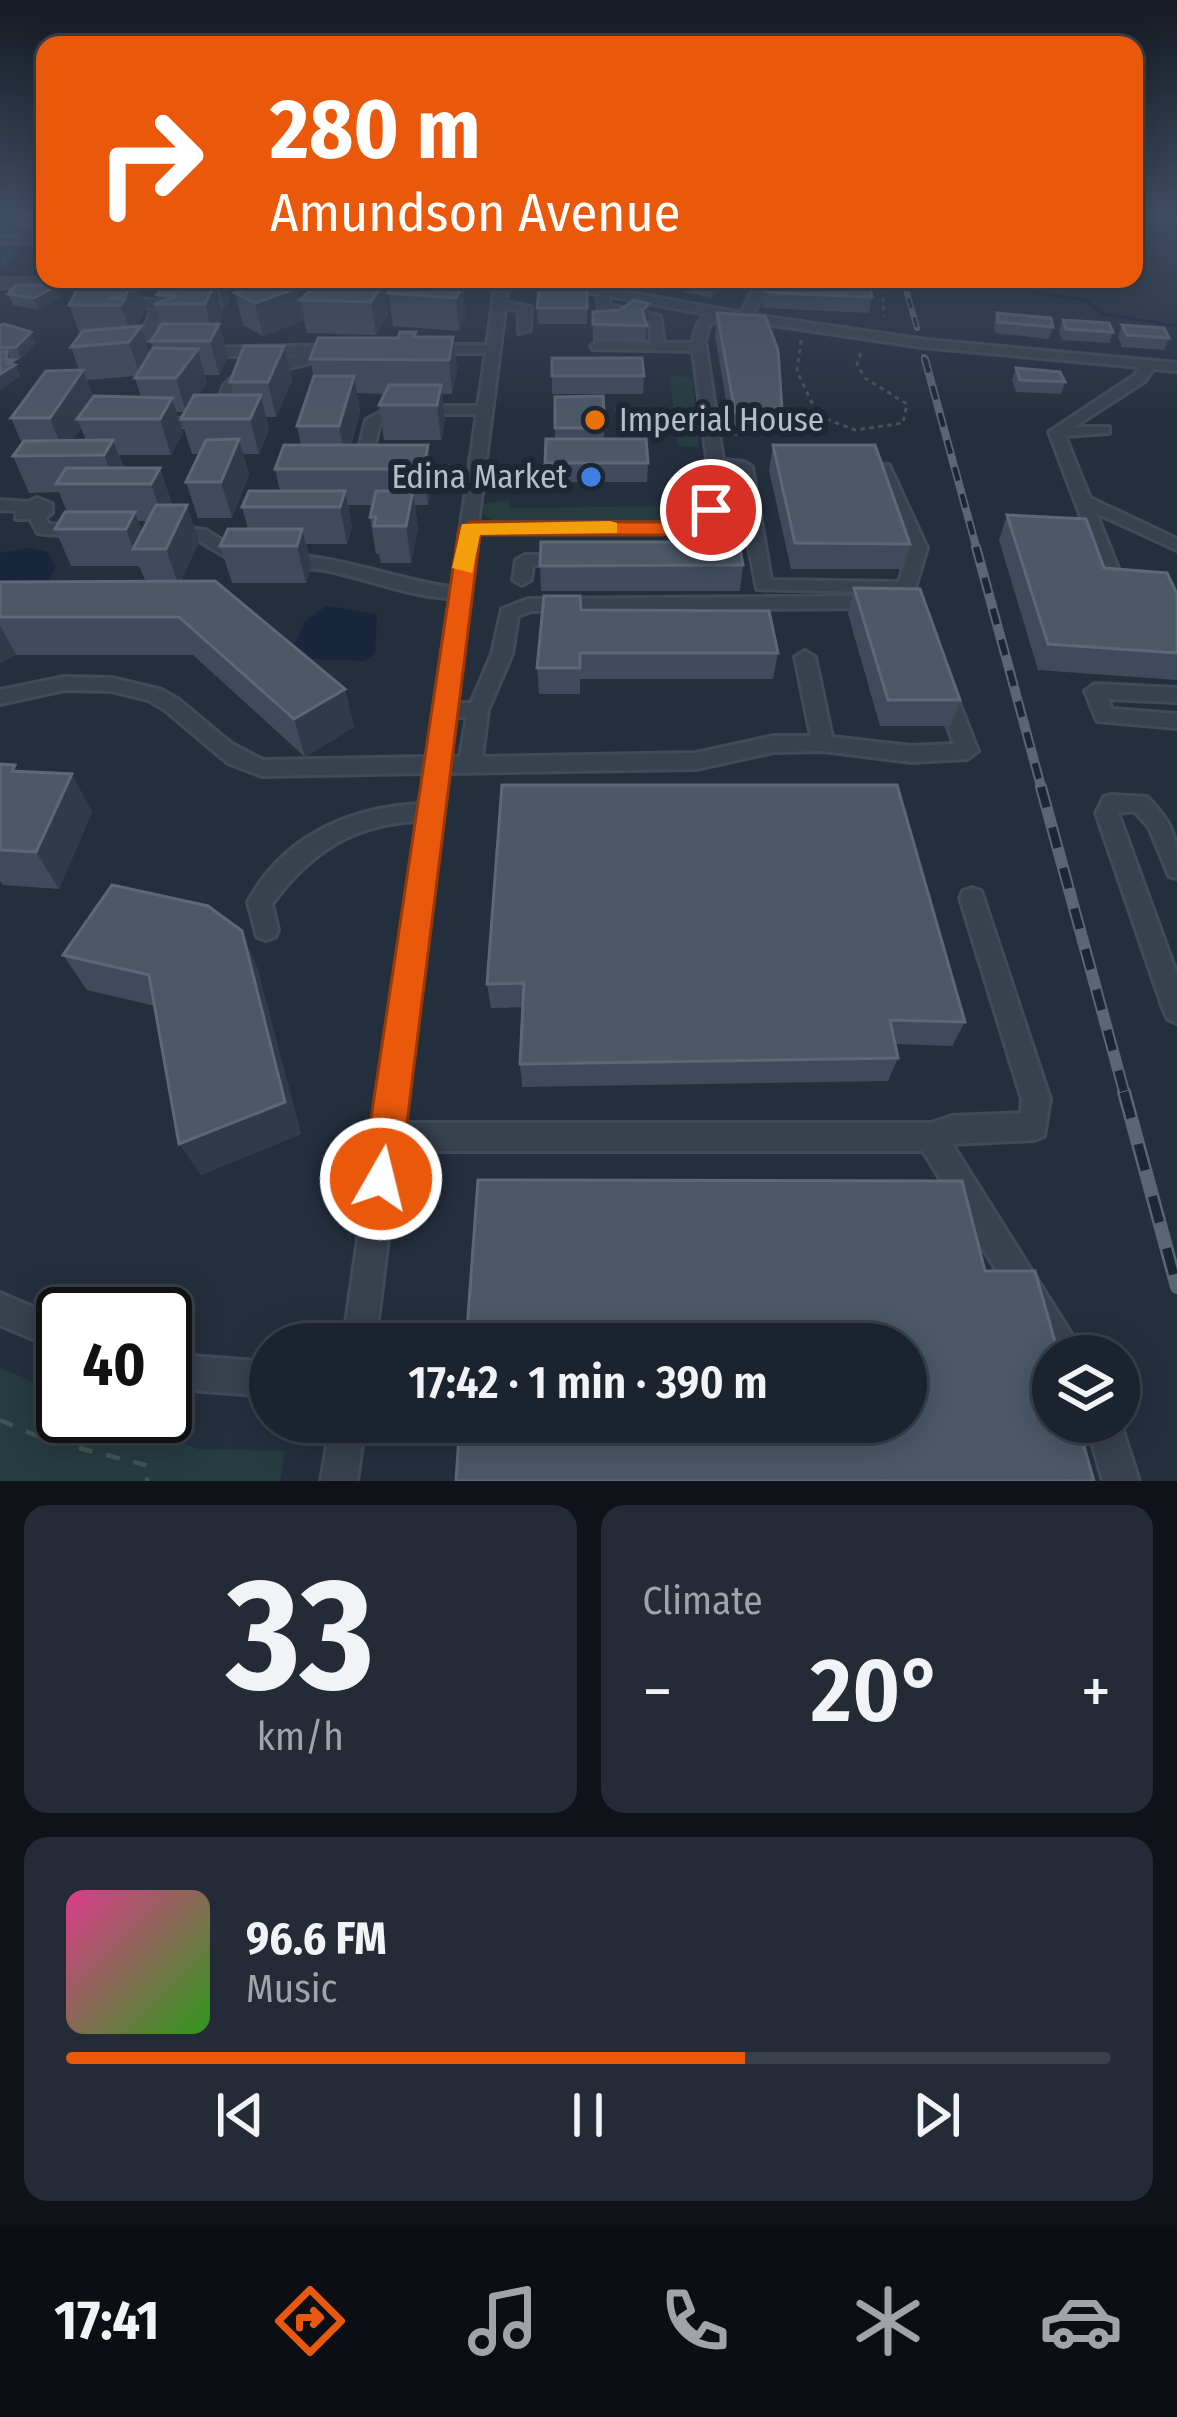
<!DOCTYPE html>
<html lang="en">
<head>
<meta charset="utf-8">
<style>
  body { margin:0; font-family:"Fira Sans Condensed",sans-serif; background:#242b36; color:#f1f3f6; height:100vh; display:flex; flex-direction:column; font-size:45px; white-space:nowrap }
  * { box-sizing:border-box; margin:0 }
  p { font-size:39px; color:#a0a4aa }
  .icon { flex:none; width:66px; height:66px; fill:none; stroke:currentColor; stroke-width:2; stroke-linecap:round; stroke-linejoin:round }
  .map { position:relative; height:1481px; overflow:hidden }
  .details { display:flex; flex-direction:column; gap:24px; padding:24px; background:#0f1319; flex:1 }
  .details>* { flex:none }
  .hud { position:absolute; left:36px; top:36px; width:1107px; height:252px; border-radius:24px; box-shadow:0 6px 30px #0003,0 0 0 3px #39404a; background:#ea580c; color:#fff; overflow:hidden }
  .fabs { position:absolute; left:1032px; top:1335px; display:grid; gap:24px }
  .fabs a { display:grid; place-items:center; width:108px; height:108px; border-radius:50%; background:#1b232e; box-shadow:0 6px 30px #0003,0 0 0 3px #39404a; font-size:60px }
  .speed { position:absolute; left:36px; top:1287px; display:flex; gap:24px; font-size:60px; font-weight:700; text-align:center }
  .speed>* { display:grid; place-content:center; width:156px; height:156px; border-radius:50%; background:#1b232e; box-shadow:0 6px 30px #0003,0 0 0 3px #39404a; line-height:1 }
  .speed .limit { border:6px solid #111; border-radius:18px; background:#fff; color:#111 }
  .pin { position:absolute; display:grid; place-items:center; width:102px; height:102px; color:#fff; margin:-51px; border:6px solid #fff; border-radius:50%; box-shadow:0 3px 12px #0007 }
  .me { position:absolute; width:132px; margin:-66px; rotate:8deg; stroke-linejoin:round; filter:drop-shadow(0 0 9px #0008) }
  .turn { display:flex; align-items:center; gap:42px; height:252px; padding:0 36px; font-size:54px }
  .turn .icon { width:156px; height:156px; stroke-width:2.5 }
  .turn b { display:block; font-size:84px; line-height:102px }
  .big { font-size:90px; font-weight:600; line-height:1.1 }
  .details .tile { flex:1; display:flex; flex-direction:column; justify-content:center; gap:18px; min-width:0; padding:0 42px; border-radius:24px; background:#242b36 }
  .details .dial { align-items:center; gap:0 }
  .dial b { font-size:156px; line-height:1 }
  .song { display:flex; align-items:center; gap:36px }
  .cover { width:144px; height:144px; border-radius:18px; background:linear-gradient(135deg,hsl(330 70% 55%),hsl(110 70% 35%)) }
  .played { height:12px; border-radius:6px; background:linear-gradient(90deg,#ea580c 65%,#39404a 65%) }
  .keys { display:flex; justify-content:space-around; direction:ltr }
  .heat { display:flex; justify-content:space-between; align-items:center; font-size:66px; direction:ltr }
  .details .tiles { flex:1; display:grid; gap:24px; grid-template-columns:1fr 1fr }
  .tile:last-child { grid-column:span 2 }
  .trip { position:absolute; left:249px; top:1323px; width:678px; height:120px; border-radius:60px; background:#1b232e; box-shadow:0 6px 30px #0003,0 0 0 3px #39404a; font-weight:600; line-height:120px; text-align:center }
  .tabs { display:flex; height:192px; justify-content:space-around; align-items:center; background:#0b0e12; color:#a0a4aa }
  .tabs .icon { width:84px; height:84px }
  .tabs .on { color:#ea580c }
  .tabs b { font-size:54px; color:#f1f3f6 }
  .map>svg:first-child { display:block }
  .green { fill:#263c3f }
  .water { fill:#17263c }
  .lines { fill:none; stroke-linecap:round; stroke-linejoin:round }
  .stream { stroke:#17263c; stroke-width:3 }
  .minor-casing { stroke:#414a57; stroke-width:6 }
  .path-far1 { stroke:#3f5557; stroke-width:3; stroke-dasharray:4.5 4.5; stroke-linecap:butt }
  .path { stroke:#3f5557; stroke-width:4.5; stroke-dasharray:14 14; stroke-linecap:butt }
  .minor { fill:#38414e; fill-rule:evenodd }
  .rail-far4-casing { stroke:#5a6575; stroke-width:6 }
  .rail-far3-casing { stroke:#5a6575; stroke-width:8 }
  .rail-far2-casing { stroke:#5a6575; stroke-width:10 }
  .rail-far1-casing { stroke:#5a6575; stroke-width:12 }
  .rail-casing { stroke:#5a6575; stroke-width:14 }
  .rail-far4 { stroke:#1d2633; stroke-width:3; stroke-dasharray:10; stroke-linecap:butt }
  .rail-far3 { stroke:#1d2633; stroke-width:4.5; stroke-dasharray:14; stroke-linecap:butt }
  .rail-far2 { stroke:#1d2633; stroke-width:6; stroke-dasharray:16; stroke-linecap:butt }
  .rail-far1 { stroke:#1d2633; stroke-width:8; stroke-dasharray:21; stroke-linecap:butt }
  .rail { stroke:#1d2633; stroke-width:9; stroke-dasharray:27; stroke-linecap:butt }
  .wall { fill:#3f4b5c; fill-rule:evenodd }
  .shaded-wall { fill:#2f3b4b }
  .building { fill:#4b5868; stroke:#5c6777; stroke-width:3 }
  .route { fill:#ea580c; stroke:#983908; stroke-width:3 }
  .slow { fill:#f59e0b }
  .food-dot { fill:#e8710a; stroke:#1d2633; stroke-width:4.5 }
  .shop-dot { fill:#3f7fe0; stroke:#1d2633; stroke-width:4.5 }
  .labels { text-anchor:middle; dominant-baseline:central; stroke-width:12; stroke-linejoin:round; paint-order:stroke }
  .far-poi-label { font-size:33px; fill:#b4bcc9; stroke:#1d2633; text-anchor:start }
</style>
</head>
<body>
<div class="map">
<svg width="1177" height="1481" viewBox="0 0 1177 1481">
  <rect width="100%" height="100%" fill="#242f3e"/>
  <g class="green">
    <polygon points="675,375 692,378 699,447 678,446 670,378"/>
    <polygon points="696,465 705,469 707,506 671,520 492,520 482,514 483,504 509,500 509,508 682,506 678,469"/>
    <polygon points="0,1368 63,1394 63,1416 117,1416 198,1449 285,1451 280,1481 0,1481"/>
  </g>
  <g class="water">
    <polygon points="30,548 47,552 56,567 40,592 0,597 0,553"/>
    <polygon points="326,606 377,614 375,653 365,661 313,659 295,644 305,621"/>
  </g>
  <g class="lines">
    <polyline class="stream" points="1008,279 1036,293 1086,300 1103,314 1177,326"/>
    <g class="minor-casing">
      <g id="minor">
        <polygon points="1138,213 1177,216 1177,222"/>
        <rect x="0" y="237" width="45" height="6"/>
        <path d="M0,279H556L741,313L753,290L788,287L792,288V294L762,296L753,315L927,340L1177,363V371L1153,369L1145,381L1074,427H1109V433L1065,436L1090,498L1177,539V550L1096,513L1124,583L1115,588L1106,583L1049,432L1135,375L1139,367L922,347L719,317L709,326L705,341L723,460L744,462L752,467L771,580L899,582L909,548L877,473H858L850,468L858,463L889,465L927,548L915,588L926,616L924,620H910L899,593L757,589L747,537L705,518L663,533H477L455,703H471L492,654L502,609L528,599L869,596L878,602L869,608L531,611L518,616L512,654L488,710L482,757L696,753L774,736H811L795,657L805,651L815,657L832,737L911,746L954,744L934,690L944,683L954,690L978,751L967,759L911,762L823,751L774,752L696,769L447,773L403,1123H931L952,1116L1021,1113L1022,1099L960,898L963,891L972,888L981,891L1050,1099L1044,1136L1034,1140L952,1144L1085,1356H1053V1362L923,1151H399L375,1344H343L418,821C353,824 310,852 272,904L278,930L275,937L266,940L257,937L248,902C283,837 349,807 421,804L425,773L262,776L228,763L165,710L148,700L112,691L64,690L0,704V690L64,677L112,678L162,690L179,700L232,744L263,760L427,757L450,598C410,596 373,581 334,572C315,567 291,569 276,560C301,543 414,585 452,587L477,414H395L380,422L368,473L362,475L354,470L366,420L392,406H478L486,353H429L422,349L429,345H487L495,287H0ZM507,287H556L597,294L599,310L650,321L651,343L598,342L591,346L593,349L693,351L711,489L704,507L661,523H478L505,309L519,310V333L530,330L531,307L506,302ZM609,296L706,314L697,325L692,343H664L660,316L609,305ZM724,470L737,471L745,524L718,512L727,489ZM454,717H467L460,757H449Z"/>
        <polygon points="115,295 163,302 153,341 141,338 152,308 111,302 109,299"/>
        <path d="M338,345L343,346V352L311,354L309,363L278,371L260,364L261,356H199L192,352L199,348ZM298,355L279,362L273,359L275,356Z"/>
        <polygon points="245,366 257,369 237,387 223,425 152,427 145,423 152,419 212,418 224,385"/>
        <polygon points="37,498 52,504 52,513 45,518 49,524 83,526 91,531 83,536 44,534 38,533 30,519 16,519 17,511 0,510 0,500 28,502"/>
        <polygon points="168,526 206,530 251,559 242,564 236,563 196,539 162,535 162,527"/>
        <polygon points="525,555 565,555 574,560 565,565 533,565 531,580 522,585 513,580 516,560"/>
        <polygon points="1095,684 1177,688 1177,702 1108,699 1112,709 1177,714 1177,728 1097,721 1085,691"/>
        <path d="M1112,795L1147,797C1176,826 1177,839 1177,878L1169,876L1149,827L1134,811L1118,813L1177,975V1023L1168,1019L1164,1011L1096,813L1104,797Z"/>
        <polygon points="0,1293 63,1320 63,1352 0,1325"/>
        <polygon points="165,1354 270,1362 270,1396 165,1388"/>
        <polygon points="1119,1419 1120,1422 1139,1481 1103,1481 1086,1422 1119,1422"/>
        <polygon points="331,1422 365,1422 357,1481 321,1481"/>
      </g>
    </g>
    <g class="path-far1">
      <polyline points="882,279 884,316"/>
      <polyline points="801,340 797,371 818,416 855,430 903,423 907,404 865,378 857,364 861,353"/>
      <polyline points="617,408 617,415"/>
    </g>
    <polyline class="path" points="0,1420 44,1439 149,1466 147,1481"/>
    <use href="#minor" class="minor"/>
    <g class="rail-far4-casing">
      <g id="rail-far4">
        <polyline points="903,279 917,328"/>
        <polyline points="924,357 925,362"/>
      </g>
    </g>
    <g class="rail-far3-casing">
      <polyline id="rail-far3" points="925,359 977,550"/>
    </g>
    <g class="rail-far2-casing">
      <polyline id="rail-far2" points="976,547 1042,790"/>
    </g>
    <g class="rail-far1-casing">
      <polyline id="rail-far1" points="1041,787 1125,1095"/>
    </g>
    <g class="rail-casing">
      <polyline id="rail" points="1124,1092 1177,1287"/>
    </g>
    <use href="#rail-far4" class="rail-far4"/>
    <use href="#rail-far3" class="rail-far3"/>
    <use href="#rail-far2" class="rail-far2"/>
    <use href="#rail-far1" class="rail-far1"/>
    <use href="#rail" class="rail"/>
  </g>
  <g class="wall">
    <polygon points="19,213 41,223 35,229 17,229 13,219"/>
    <path d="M83,279H137L146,308L137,326L150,354L153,348L151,341L161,325L154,304L159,303L157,295L162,287L160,279H225L229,301L224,309H222L223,315L219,324L228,357L219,375H205L207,383L199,395H234L230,382L284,346L292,380L276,417H266L269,430L259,454H243L249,475L232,518H198L186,482L199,454H192L181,419L185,412H176L183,433L171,455H119L124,468H160L172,505L199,542L181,581L345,689L354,727L305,757L193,655H16L0,663V582H146L139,566H71L55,529L67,512L59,492L29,493L13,456L22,444L11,418L79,370L71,347L80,334L69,305ZM136,376L135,378L141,397H93L87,380ZM81,428L86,440H73ZM138,521H148L142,531Z"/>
    <polygon points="240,279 296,279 304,320 263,336 243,325 235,293 243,290"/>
    <polygon points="455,279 466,316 459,331 393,326 388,293"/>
    <polygon points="654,279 722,279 721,288 711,298 654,285"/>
    <polygon points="764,280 872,297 869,313 763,308"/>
    <polygon points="345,281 348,287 385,281 389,313 376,335 307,333 300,300"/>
    <polygon points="587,282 587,324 538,324 537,308"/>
    <polygon points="8,294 62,296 38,310 13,305"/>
    <polygon points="649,304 648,321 646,323 646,343 593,341 593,312 620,310"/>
    <polygon points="717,313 782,409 779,433 732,436 715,336"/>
    <polygon points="997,313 1053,327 1049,339 995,333 994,324"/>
    <polygon points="1063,320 1113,332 1109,343 1062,340 1059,331"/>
    <polygon points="0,325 36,343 21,359 11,359 14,360 20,376 0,390"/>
    <polygon points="1122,325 1169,338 1164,350 1122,347 1118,337"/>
    <polygon points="417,337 453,337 457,371 452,394 442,394 445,419 441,440 384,440 379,405 384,394 357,393 360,411 351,445 428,445 433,481 428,505 415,505 418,528 411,563 381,563 379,554 376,554 370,517 372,505 348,505 352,527 347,544 306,544 311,566 306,583 232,583 220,546 248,529 242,507 280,491 275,469 301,445 297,426 314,378 310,359"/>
    <polygon points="1016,368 1065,382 1061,394 1016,392 1012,380"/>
    <polygon points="552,376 644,376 643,394 552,394"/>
    <polygon points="603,396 604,439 648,463 647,482 545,482 545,463 555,439 555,397"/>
    <polygon points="773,445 910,544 903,569 791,569 769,470"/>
    <polygon points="1007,515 1104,568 1177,594 1177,680 1038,670 999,540"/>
    <polygon points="743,565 740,591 541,591 540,566"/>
    <polygon points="854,589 960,700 951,726 880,726 848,614"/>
    <polygon points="581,610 778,653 773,679 580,679 580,694 539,694 537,668"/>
    <polygon points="0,764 19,772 92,812 59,889 3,885 0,881"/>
    <polygon points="502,785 965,1022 952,1046 895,1044 898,1058 888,1081 522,1087 520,1064 523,1007 491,1008 487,984"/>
    <polygon points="63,955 257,967 301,1134 201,1175 155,1006 87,990"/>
  </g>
  <g class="shaded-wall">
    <polygon points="38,213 41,223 35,229 32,219"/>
    <polygon points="9,248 13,259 3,268 0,256"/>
    <polygon points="134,279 137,279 146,308 136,328 129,330 121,305 110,305"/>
    <polygon points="217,279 225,279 229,295 229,301 224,309"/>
    <polygon points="288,279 296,279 304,320 263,336 255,303 290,290"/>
    <polygon points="715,279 722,279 721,288 711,298 712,281"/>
    <polygon points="385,281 389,313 376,335 371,302"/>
    <polygon points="215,283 223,315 219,324 228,357 219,375 210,341 213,335 205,304"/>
    <polygon points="463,284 466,316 459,331 456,298"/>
    <polygon points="58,285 62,296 38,310 34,298"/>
    <polygon points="649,304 648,321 641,327 642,310"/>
    <polygon points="141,326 151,359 140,376 129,342"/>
    <polygon points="31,332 36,343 21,359 16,347"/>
    <polygon points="453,337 457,371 452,394 449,360"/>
    <polygon points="284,346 292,380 276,417 268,382"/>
    <polygon points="198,349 207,383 186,412 176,378"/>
    <polygon points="7,351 12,361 14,360 20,376 0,390 0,374"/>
    <polygon points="83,370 96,405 77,419 81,428 64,453 50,418"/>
    <polygon points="354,376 360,411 346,461 339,426"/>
    <polygon points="441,385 445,419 441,440 437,405"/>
    <polygon points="261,395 269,430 259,454 250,419"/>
    <polygon points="172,398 183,433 171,455 160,419"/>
    <polygon points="239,439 249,475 232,518 221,482"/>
    <polygon points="113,440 126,476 115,484 104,455"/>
    <polygon points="428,445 433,481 428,505 423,469"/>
    <polygon points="160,468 172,504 164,521 151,484"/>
    <polygon points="345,491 352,527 347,544 340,507"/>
    <polygon points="413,491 418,528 411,563 406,526"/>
    <polygon points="187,505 199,542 179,586 166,549"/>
    <polygon points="135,512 148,548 133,549 126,529"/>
    <polygon points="302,529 311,566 306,583 297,546"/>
    <polygon points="0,625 16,655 0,663"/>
    <polygon points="345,689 354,727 305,757 294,719"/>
    <polygon points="72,774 92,812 59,889 36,852"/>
    <polygon points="242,931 257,967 301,1134 201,1175 179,1144"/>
  </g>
  <g class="building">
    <polygon points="19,213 37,213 32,219 13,219"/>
    <polygon points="83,279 134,279 125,296 108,299 125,299 121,305 69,305"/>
    <polygon points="397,279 427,279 426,281 429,279 455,279 463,284 456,298 388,293"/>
    <polygon points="280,280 297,288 255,303 235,293"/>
    <polygon points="352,280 385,281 371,302 300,300 320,281 345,281 341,287 348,287"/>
    <polygon points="764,280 869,285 872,297 777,293 765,291"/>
    <polygon points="166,282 215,283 205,304 154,304 178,296 157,295"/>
    <polygon points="540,282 587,282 587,308 537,308"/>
    <polygon points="16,285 58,285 34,298 8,294"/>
    <polygon points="634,300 649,304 642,310 647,326 593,324 593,312 620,310"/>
    <polygon points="717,313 765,316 778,350 782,409 735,412"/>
    <polygon points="997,313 1051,318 1053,327 998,322"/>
    <polygon points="1063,320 1109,323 1113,332 1066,329"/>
    <polygon points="4,324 31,332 16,347 0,348 0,325"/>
    <polygon points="162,324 219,324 210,341 151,341"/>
    <polygon points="1122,325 1164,328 1169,338 1127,335"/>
    <polygon points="141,326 129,342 71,347 83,331"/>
    <polygon points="400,332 416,332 414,337 453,337 449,360 310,359 318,338 398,338"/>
    <polygon points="244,346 284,346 268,382 230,382"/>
    <polygon points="153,348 198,349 176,378 135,378"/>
    <polygon points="7,351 6,359 14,360 8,363 15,365 0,374 0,352"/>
    <polygon points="552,358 642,358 644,376 552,376"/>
    <polygon points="1016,368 1060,372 1065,382 1020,380"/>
    <polygon points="83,370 50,418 11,418 46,371"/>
    <polygon points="314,376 354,376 339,426 297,426"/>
    <polygon points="389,385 441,385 437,405 379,405"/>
    <polygon points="194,395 261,395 250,419 181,419"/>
    <polygon points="94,396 172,398 160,419 77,419"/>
    <polygon points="603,396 605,428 555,428 555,397"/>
    <polygon points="239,439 221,482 186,482 206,440"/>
    <polygon points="546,439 646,439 648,463 545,463"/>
    <polygon points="113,440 104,455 13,456 24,441"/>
    <polygon points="284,445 428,445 423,469 275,469"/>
    <polygon points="773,445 875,445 910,544 795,543"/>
    <polygon points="66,468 160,468 151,484 56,484"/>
    <polygon points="249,491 345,491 340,507 242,507"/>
    <polygon points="376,491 413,491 406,526 374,526 376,517 370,517"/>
    <polygon points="156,505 187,505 166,549 133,549"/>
    <polygon points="65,512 135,512 126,529 55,529"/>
    <polygon points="1007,515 1086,519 1104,568 1167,573 1177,594 1177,653 1048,644"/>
    <polygon points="228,529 302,529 297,546 220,546"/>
    <polygon points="541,542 739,542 743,565 540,566"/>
    <polygon points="215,581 345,689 294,719 179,617 0,617 0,582"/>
    <polygon points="854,588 920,589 960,700 888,700"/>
    <polygon points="544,596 580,596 581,610 769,611 778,653 580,653 580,668 537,668"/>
    <polygon points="0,764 15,765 12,771 72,774 36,852 0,850"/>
    <polygon points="502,785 897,785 965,1022 890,1020 898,1058 520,1064 524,983 487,984"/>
    <polygon points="112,885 208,906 242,931 285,1102 179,1144 149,975 63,955"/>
    <polygon points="478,1180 962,1181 985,1271 1035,1271 1059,1356 1053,1356 1053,1422 1077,1422 1094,1481 456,1481 460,1422 906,1422 906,1344 466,1344"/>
  </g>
  <linearGradient id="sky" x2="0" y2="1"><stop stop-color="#141a22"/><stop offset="0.51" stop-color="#3f4d63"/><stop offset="1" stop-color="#3f4d63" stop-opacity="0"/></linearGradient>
  <rect width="1177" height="421" fill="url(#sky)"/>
  <polygon class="route" points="711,504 719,505 719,515 691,530 663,535 480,535 400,1179 395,1192 381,1198 367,1192 362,1179 459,528 470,522 663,522"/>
  <polygon class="slow" points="610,521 617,523 617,533 480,535 472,573 452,568 462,524"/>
  <circle class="food-dot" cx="595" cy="420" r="12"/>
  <circle class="shop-dot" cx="591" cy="477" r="12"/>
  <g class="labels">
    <g class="far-poi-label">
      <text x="619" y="420">Imperial House</text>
      <text x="567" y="477" text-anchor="end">Edina Market</text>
    </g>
  </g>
</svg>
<div class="fabs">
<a><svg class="icon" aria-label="layers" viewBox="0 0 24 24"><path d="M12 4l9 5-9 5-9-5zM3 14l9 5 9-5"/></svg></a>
</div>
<div class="speed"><div class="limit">40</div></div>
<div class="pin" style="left:711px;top:510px;background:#d93025"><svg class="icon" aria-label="arrive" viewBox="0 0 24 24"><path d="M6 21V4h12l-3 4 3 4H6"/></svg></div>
<svg class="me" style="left:381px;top:1179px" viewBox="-20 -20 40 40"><circle r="17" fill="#ea580c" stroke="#fff" stroke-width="3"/><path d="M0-11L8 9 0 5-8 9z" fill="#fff"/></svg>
<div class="trip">17:42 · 1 min · 390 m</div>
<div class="hud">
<div class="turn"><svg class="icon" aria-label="right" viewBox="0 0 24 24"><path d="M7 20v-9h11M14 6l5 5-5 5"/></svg><div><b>280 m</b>Amundson Avenue</div></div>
</div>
</div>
<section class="details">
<div class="tiles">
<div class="tile dial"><b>33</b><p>km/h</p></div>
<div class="tile"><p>Climate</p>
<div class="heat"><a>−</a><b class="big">20°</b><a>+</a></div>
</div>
<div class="tile">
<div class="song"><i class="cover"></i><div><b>96.6 FM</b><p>Music</p></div></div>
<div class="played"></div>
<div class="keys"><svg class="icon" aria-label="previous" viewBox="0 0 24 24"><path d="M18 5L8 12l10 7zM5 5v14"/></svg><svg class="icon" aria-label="pause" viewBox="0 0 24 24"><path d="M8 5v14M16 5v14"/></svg><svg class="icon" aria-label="next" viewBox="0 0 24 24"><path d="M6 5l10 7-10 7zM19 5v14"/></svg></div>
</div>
</div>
</section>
<nav class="tabs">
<b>17:41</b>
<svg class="icon on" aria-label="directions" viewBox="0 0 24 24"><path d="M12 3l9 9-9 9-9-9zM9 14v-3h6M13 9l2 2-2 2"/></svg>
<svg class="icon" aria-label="music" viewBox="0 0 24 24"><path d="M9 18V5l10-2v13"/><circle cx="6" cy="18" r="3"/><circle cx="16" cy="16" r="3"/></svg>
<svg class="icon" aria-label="phone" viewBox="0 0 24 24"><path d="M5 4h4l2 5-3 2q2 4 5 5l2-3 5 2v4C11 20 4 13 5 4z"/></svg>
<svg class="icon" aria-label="climate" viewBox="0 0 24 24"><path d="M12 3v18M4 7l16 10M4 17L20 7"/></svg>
<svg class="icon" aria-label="car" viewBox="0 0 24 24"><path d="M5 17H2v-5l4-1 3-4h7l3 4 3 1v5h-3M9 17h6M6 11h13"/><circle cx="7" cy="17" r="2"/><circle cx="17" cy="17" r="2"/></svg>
</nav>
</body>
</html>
